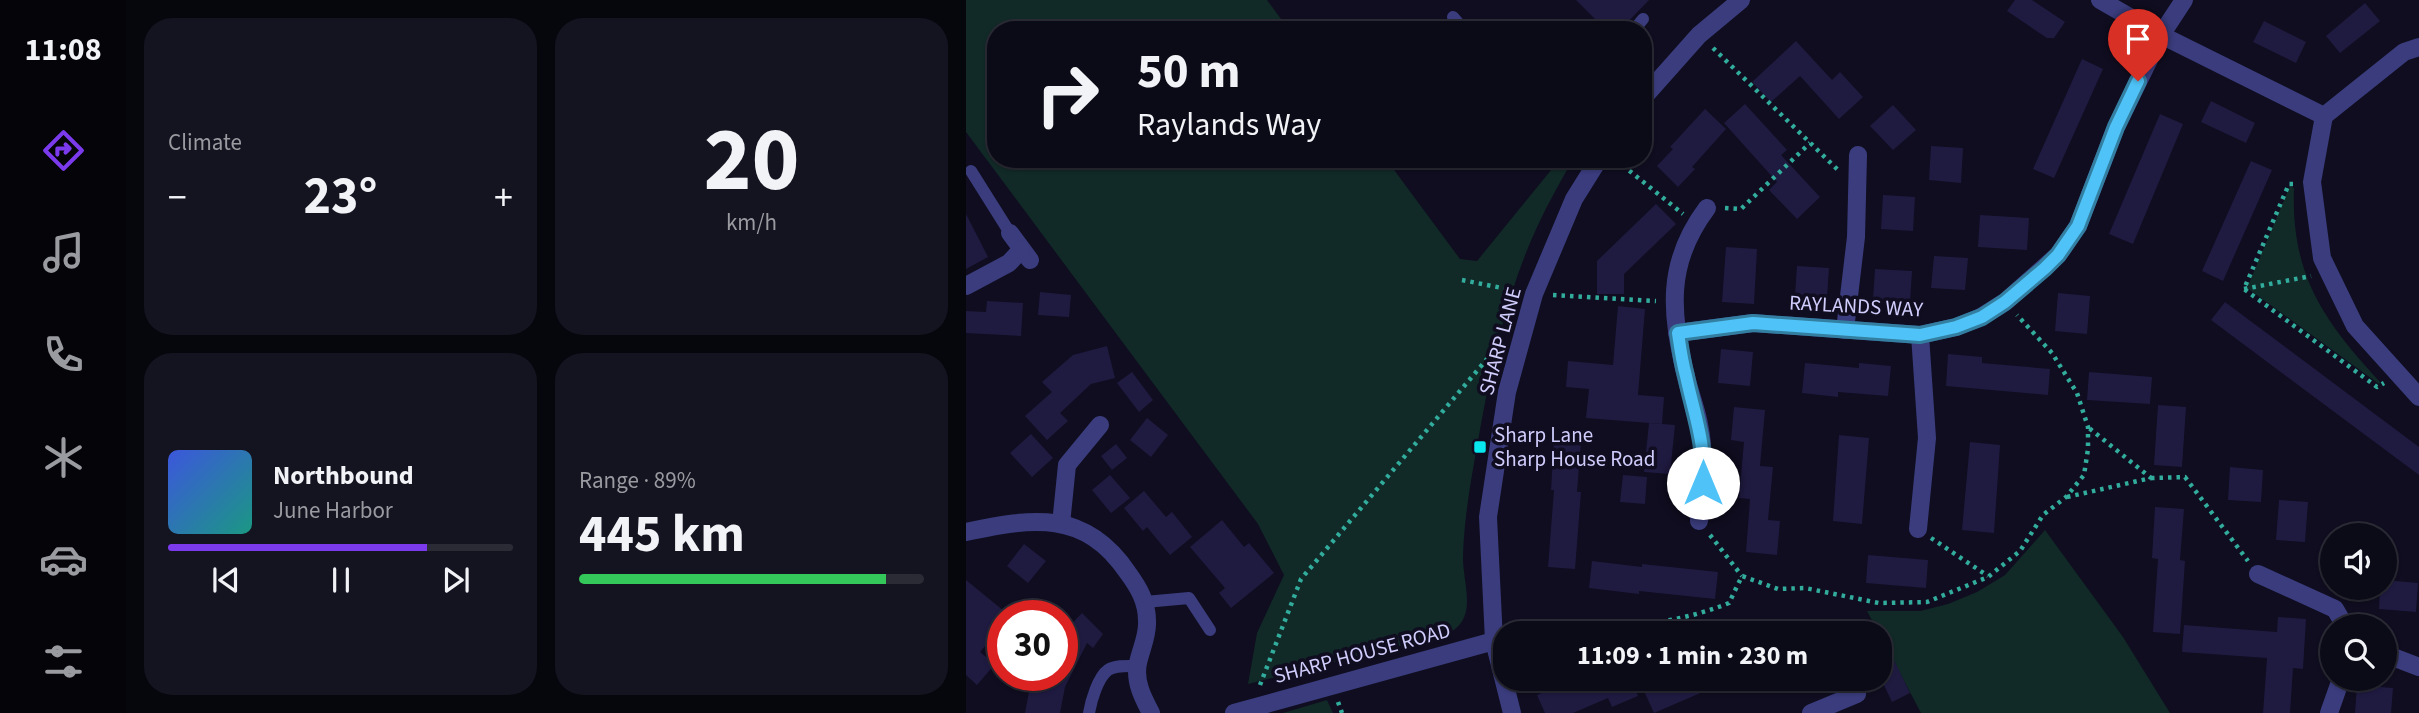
<!DOCTYPE html>
<html lang="en">
<head>
<meta charset="utf-8">
<style>
  body { margin:0; font-family:"Source Sans 3",sans-serif; background:#141320; color:#f1f3f6; height:100vh; display:flex; flex-direction:column; font-size:26px; white-space:nowrap }
  * { box-sizing:border-box; margin:0 }
  p { font-size:23px; color:#9a9aa1 }
  .icon { flex:none; width:38px; height:38px; fill:none; stroke:currentColor; stroke-width:2; stroke-linecap:round; stroke-linejoin:round }
  .map { position:relative; flex:1; overflow:hidden }
  .side { display:flex; flex-direction:column; gap:18px; padding:18px; background:#06060d; width:840px }
  .side>* { flex:none }
  .hud { position:absolute; left:21px; top:21px; width:665px; height:147px; border-radius:28px; box-shadow:0 2px 5px #0004,0 0 0 2px #2b2b36; background:#0b0a17; color:#f1f3f6; overflow:hidden }
  .buttons { position:absolute; left:1354px; top:523px; display:grid; gap:14px }
  .buttons a { display:grid; place-items:center; width:77px; height:77px; border-radius:50%; background:#0b0a17; box-shadow:0 2px 5px #0004,0 0 0 2px #2b2b36; font-size:35px }
  .speed { position:absolute; left:21px; top:600px; display:flex; gap:14px; font-size:35px; font-weight:700; text-align:center }
  .speed>* { display:grid; place-content:center; width:91px; height:91px; border-radius:50%; background:#0b0a17; box-shadow:0 2px 5px #0004,0 0 0 2px #2b2b36; line-height:1 }
  .speed .limit { border:10px solid #d22; background:#fff; color:#111 }
  .pin { position:absolute; display:grid; place-items:center; width:60px; height:60px; color:#fff; margin:-72px -30px; border-radius:50% 50% 50% 0; rotate:-45deg; box-shadow:0 0 7px #0007 }
  .pin .icon { rotate:45deg }
  .me { position:absolute; width:77px; margin:-38px; rotate:0deg; stroke-linejoin:round; filter:drop-shadow(0 0 5px #0008) }
  .turn { display:flex; align-items:center; gap:24px; height:147px; padding:0 35px; font-size:32px }
  .turn .icon { width:91px; height:91px; stroke-width:2.5 }
  .turn b { display:block; font-size:49px; line-height:60px }
  .big { font-size:52px; font-weight:700; line-height:1.1 }
  .side .widget { flex:1; display:flex; flex-direction:column; justify-content:center; gap:10px; min-width:0; padding:0 24px; border-radius:28px; background:#141320 }
  .side .dial { align-items:center; gap:0 }
  .dial b { font-size:91px; line-height:1 }
  .song { display:flex; align-items:center; gap:21px }
  .cover { width:84px; height:84px; border-radius:10px; background:linear-gradient(135deg,hsl(230 70% 55%),hsl(170 70% 35%)) }
  .played { height:7px; border-radius:4px; background:linear-gradient(90deg,#7c3aed 75%,#2b2b36 75%) }
  .keys { display:flex; justify-content:space-around; direction:ltr }
  .heat { display:flex; justify-content:space-between; align-items:center; font-size:38px; direction:ltr }
  .charge { height:10px; border-radius:5px; background:linear-gradient(90deg,#34c759 89%,#2b2b36 0) }
  .side .tiles { flex:1; display:grid; gap:18px; grid-template-columns:repeat(2,1fr) }
  .trip { position:absolute; left:527px; top:621px; width:399px; height:70px; border-radius:28px; background:#0b0a17; box-shadow:0 2px 5px #0004,0 0 0 2px #2b2b36; font-weight:700; line-height:70px; text-align:center }
  main { display:flex; flex:1; min-height:0 }
  .tabs { display:flex; flex-direction:column; width:126px; justify-content:space-around; align-items:center; background:#040409; color:#9a9aa1 }
  .tabs .icon { width:49px; height:49px }
  .tabs .active { color:#7c3aed }
  .tabs b { font-size:32px; color:#f1f3f6 }
  .map>svg:first-child { display:block }
  .green { fill:#112927 }
  .building { fill:#1f1a40 }
  .lines { fill:none; stroke-linecap:round; stroke-linejoin:round }
  .path { stroke:#32ad9d; stroke-width:4.5; stroke-dasharray:3.5 5; stroke-linecap:butt }
  .service { stroke:#3a3c7d; stroke-width:12 }
  .minor { stroke:#3a3c7d; stroke-width:18 }
  .tertiary { stroke:#3a3c7d; stroke-width:18 }
  .route-casing { stroke:#337fa1; stroke-width:18 }
  .route { stroke:#4fc3f7; stroke-width:12 }
  .poi-dot { fill:#09e7ee; stroke:#0f0d1f; stroke-width:2.5 }
  .labels { text-anchor:middle; dominant-baseline:central; stroke-width:7; stroke-linejoin:round; paint-order:stroke }
  .street-label { font-size:21px; fill:#d0cdfd; stroke:#0f0d1f }
  .poi-label { font-size:21px; fill:#d0cdfd; stroke:#0f0d1f; text-anchor:start }
</style>
</head>
<body>
<main>
<nav class="tabs">
<b>11:08</b>
<svg class="icon active" aria-label="directions" viewBox="0 0 24 24"><path d="M12 3l9 9-9 9-9-9zM9 14v-3h6M13 9l2 2-2 2"/></svg>
<svg class="icon" aria-label="music" viewBox="0 0 24 24"><path d="M9 18V5l10-2v13"/><circle cx="6" cy="18" r="3"/><circle cx="16" cy="16" r="3"/></svg>
<svg class="icon" aria-label="phone" viewBox="0 0 24 24"><path d="M5 4h4l2 5-3 2q2 4 5 5l2-3 5 2v4C11 20 4 13 5 4z"/></svg>
<svg class="icon" aria-label="climate" viewBox="0 0 24 24"><path d="M12 3v18M4 7l16 10M4 17L20 7"/></svg>
<svg class="icon" aria-label="car" viewBox="0 0 24 24"><path d="M5 17H2v-5l4-1 3-4h7l3 4 3 1v5h-3M9 17h6M6 11h13"/><circle cx="7" cy="17" r="2"/><circle cx="17" cy="17" r="2"/></svg>
<svg class="icon" aria-label="filters" viewBox="0 0 24 24"><path d="M4 7h16M4 17h16"/><circle cx="9" cy="7" r="2"/><circle cx="15" cy="17" r="2"/></svg>
</nav>
<section class="side">
<div class="tiles">
<div class="widget"><p>Climate</p>
<div class="heat"><a>−</a><b class="big">23°</b><a>+</a></div>
</div>
<div class="widget dial"><b>20</b><p>km/h</p></div>
<div class="widget">
<div class="song"><i class="cover"></i><div><b>Northbound</b><p>June Harbor</p></div></div>
<div class="played"></div>
<div class="keys"><svg class="icon" aria-label="previous" viewBox="0 0 24 24"><path d="M18 5L8 12l10 7zM5 5v14"/></svg><svg class="icon" aria-label="pause" viewBox="0 0 24 24"><path d="M8 5v14M16 5v14"/></svg><svg class="icon" aria-label="next" viewBox="0 0 24 24"><path d="M6 5l10 7-10 7zM19 5v14"/></svg></div>
</div>
<div class="widget"><p>Range · 89%</p><b class="big">445 km</b><div class="charge"></div></div>
</div>
</section>
<div class="map">
<svg width="1453" height="713" viewBox="0 0 1453 713">
  <rect width="100%" height="100%" fill="#0f0d1f"/>
  <g class="green">
    <path d="M0,0H301L323,30H30V159H420L494,259L511,261L594,159H607C595,181 582,203 572,225C540,293 525,368 512,441C505,480 498,518 497,557C497,586 513,619 481,634L282,684L291,633L318,575L292,524L0,132Z"/>
    <path d="M1324,186L1328,188C1325,275 1357,320 1414,382L1413,384L1281,288Z"/>
    <polygon points="1079,530 1157,637 1204,713 955,713 901,611 954,611 982,604 1011,592 1039,575"/>
    <polygon points="361,700 367,713 317,713"/>
  </g>
  <g class="building">
    <polygon points="610,0 683,0 654,30 640,30"/>
    <polygon points="1049,0 1066,0 1099,22 1088,38 1081,38 1041,11"/>
    <polygon points="1399,3 1414,21 1374,53 1360,36"/>
    <polygon points="1298,21 1340,42 1330,63 1287,42"/>
    <polygon points="830,41 866,80 874,72 897,97 873,119 834,76 805,102 786,82"/>
    <polygon points="1116,59 1137,69 1088,178 1067,169"/>
    <polygon points="1245,101 1289,123 1280,143 1235,122"/>
    <polygon points="779,104 821,150 815,155 854,197 831,219 803,190 811,182 758,123"/>
    <polygon points="927,105 950,130 927,150 904,126"/>
    <polygon points="739,109 760,129 726,167 729,169 712,187 691,166 707,149 704,147"/>
    <polygon points="1194,114 1217,124 1167,244 1143,234"/>
    <polygon points="965,146 997,148 995,183 963,180"/>
    <polygon points="1285,161 1306,170 1257,281 1236,271"/>
    <polygon points="917,195 949,197 947,231 915,229"/>
    <polygon points="690,204 710,224 658,274 658,294 631,294 631,261"/>
    <polygon points="0,214 22,257 0,269"/>
    <polygon points="1014,215 1063,218 1061,250 1012,247"/>
    <polygon points="760,247 791,249 788,304 756,302"/>
    <polygon points="968,256 1002,258 999,290 965,288"/>
    <polygon points="831,266 863,268 861,298 829,295"/>
    <polygon points="909,269 946,271 944,303 907,300"/>
    <polygon points="74,292 105,295 103,317 72,315"/>
    <polygon points="1092,293 1124,296 1121,334 1089,331"/>
    <polygon points="21,301 57,303 55,336 0,333 0,311 20,312"/>
    <polygon points="1259,302 1453,447 1453,475 1245,320"/>
    <polygon points="652,306 679,309 672,395 698,397 696,424 620,418 623,389 600,387 602,361 647,365"/>
    <polygon points="141,346 149,378 125,384 94,413 102,421 81,440 59,416 86,392 76,382 107,355"/>
    <polygon points="755,349 787,352 784,386 752,383"/>
    <polygon points="982,354 1016,357 1016,363 1084,369 1082,395 980,386"/>
    <polygon points="839,363 893,368 893,363 925,366 922,396 872,392 872,397 836,393"/>
    <polygon points="166,372 187,400 173,412 151,383"/>
    <polygon points="1123,372 1186,377 1184,404 1121,400"/>
    <polygon points="1192,405 1220,407 1216,467 1188,465"/>
    <polygon points="768,407 799,410 794,466 807,467 802,520 814,521 811,555 780,552 784,499 773,498 778,442 765,440"/>
    <polygon points="181,418 202,435 185,457 164,440"/>
    <polygon points="683,423 709,425 704,474 678,472"/>
    <polygon points="65,434 87,458 66,477 44,453"/>
    <polygon points="873,435 903,438 896,524 867,521"/>
    <polygon points="588,440 615,442 611,492 615,492 609,569 582,567 588,490 585,490"/>
    <polygon points="1004,442 1034,445 1028,533 996,530"/>
    <polygon points="150,444 161,458 146,470 135,456"/>
    <polygon points="1264,467 1297,470 1295,502 1262,500"/>
    <polygon points="144,475 164,498 145,513 126,490"/>
    <polygon points="657,475 681,477 679,504 654,502"/>
    <polygon points="178,491 200,517 206,512 226,537 204,555 181,527 177,531 158,508"/>
    <polygon points="1313,500 1342,502 1339,542 1310,540"/>
    <polygon points="1189,507 1218,509 1214,560 1219,561 1214,634 1187,632 1192,559 1186,558"/>
    <polygon points="256,520 278,547 283,543 308,573 265,608 253,593 259,588 224,547"/>
    <polygon points="58,544 80,561 62,583 41,566"/>
    <polygon points="902,555 962,560 960,588 900,583"/>
    <polygon points="626,561 676,567 676,564 752,572 749,599 673,591 673,594 623,588"/>
    <polygon points="0,580 44,616 37,616 37,625 14,652 29,664 11,685 0,675"/>
    <polygon points="1419,580 1452,583 1450,612 1413,609 1414,588 1419,588"/>
    <polygon points="116,613 137,634 127,648 121,643 99,687 94,713 59,713 66,676 96,676 96,634"/>
    <polygon points="1312,617 1340,619 1337,669 1327,668 1324,713 1297,713 1301,658 1216,652 1218,625 1311,632"/>
    <polygon points="927,658 944,693 926,702 914,677 914,664"/>
    <polygon points="584,679 687,679 668,687 672,696 646,707 642,698 607,713 579,713 571,695 588,688"/>
    <polygon points="704,679 767,679 688,713 678,691"/>
    <polygon points="1391,685 1427,688 1425,713 1389,713"/>
  </g>
  <g class="lines">
    <g class="path">
      <polyline points="747,48 873,171"/>
      <polyline points="650,160 717,214"/>
      <polyline points="1327,184 1323,184 1278,289 1411,387 1418,383"/>
      <polyline points="759,208 775,209 844,143"/>
      <polyline points="496,280 551,291"/>
      <polyline points="1278,289 1345,276"/>
      <polyline points="587,295 690,301"/>
      <polyline points="1185,478 1219,477 1282,561"/>
      <polyline points="1101,497 1185,478 1123,428"/>
      <polyline points="744,535 776,576"/>
      <polyline points="965,538 1022,576"/>
      <path d="M593,634C651,627 709,625 763,603L776,576L812,589L839,588L913,603L961,602L1022,577L1054,551L1077,515L1100,497L1118,475L1122,449V427L1111,393L1086,353L1051,315"/>
      <polyline points="294,685 335,579 532,346"/>
      <polyline points="372,702 376,713"/>
    </g>
    <g class="service">
      <polyline points="487,17 498,30"/>
      <polyline points="668,30 677,19"/>
      <polyline points="5,171 44,233"/>
      <polyline points="179,602 223,598 244,630"/>
      <path d="M123,713C125,701 132,677 142,670C149,665 163,666 171,666"/>
    </g>
    <g class="minor">
      <polyline points="1134,0 1195,35 1358,116"/>
      <polyline points="1453,47 1438,52 1358,116 1346,182 1356,258 1389,326 1453,397"/>
      <polyline points="44,233 64,260"/>
      <polyline points="0,286 43,263 55,250"/>
      <polyline points="879,330 890,237 892,155"/>
      <polyline points="711,333 787,323 954,335 990,327 1015,317 1039,302 1092,255 1112,226 1150,127 1195,35 1218,0"/>
      <path d="M733,521C736,488 740,457 733,424C730,408 724,393 720,377C705,313 699,264 741,208"/>
      <polyline points="95,524 101,465 134,425"/>
      <polyline points="952,529 961,438 954,335"/>
      <path d="M0,532C66,518 119,509 162,573C173,588 181,602 181,621C182,635 175,649 172,663C168,681 177,698 185,713"/>
      <polyline points="1292,574 1369,609 1379,626"/>
      <polyline points="1419,654 1453,667"/>
      <polyline points="268,713 528,641"/>
      <polyline points="845,713 891,694"/>
      <polyline points="1363,713 1375,679"/>
    </g>
    <g class="tertiary">
      <polyline points="677,98 733,35 775,0"/>
      <polyline points="546,713 528,641 522,517 541,392 568,294 608,199 633,159"/>
    </g>
  </g>
  <g class="lines">
    <g class="route-casing">
      <path id="route" d="M737,483C740,443 728,414 720,376C716,362 714,347 712,333L787,323L954,335L990,327L1016,317L1039,302L1079,268L1092,255L1112,226L1150,127L1172,81"/>
    </g>
    <use href="#route" class="route"/>
  </g>
  <rect class="poi-dot" x="507" y="440" width="14" height="14" rx="3.5"/>
  <g class="labels">
    <g class="street-label">
      <text transform="translate(890 306) rotate(3)">RAYLANDS WAY</text>
      <text transform="translate(534 341) rotate(-75)">SHARP LANE</text>
      <text transform="translate(396 653) rotate(-15)">SHARP HOUSE ROAD</text>
    </g>
    <g class="poi-label">
      <text x="528" y="435">Sharp Lane<tspan x="528" dy="24">Sharp House Road</tspan></text>
    </g>
  </g>
</svg>
<div class="buttons">
<a><svg class="icon" aria-label="sound" viewBox="0 0 24 24"><path d="M4 9h4l5-4v14l-5-4H4zM17 9q2 3 0 6"/></svg></a>
<a><svg class="icon" aria-label="search" viewBox="0 0 24 24"><circle cx="10" cy="10" r="6"/><path d="M15 15l6 6"/></svg></a>
</div>
<div class="speed"><div class="limit">30</div></div>
<div class="pin" style="left:1172px;top:81px;background:#d93025"><svg class="icon" aria-label="arrive" viewBox="0 0 24 24"><path d="M6 21V4h12l-3 4 3 4H6"/></svg></div>
<svg class="me" style="left:737px;top:483px" viewBox="-20 -20 40 40"><circle r="19" fill="#fff"/><path d="M0-13L10 11 0 6-10 11z" fill="#4fc3f7"/></svg>
<div class="trip">11:09 · 1 min · 230 m</div>
<div class="hud">
<div class="turn"><svg class="icon" aria-label="right" viewBox="0 0 24 24"><path d="M7 20v-9h11M14 6l5 5-5 5"/></svg><div><b>50 m</b>Raylands Way</div></div>
</div>
</div>
</main>
</body>
</html>
